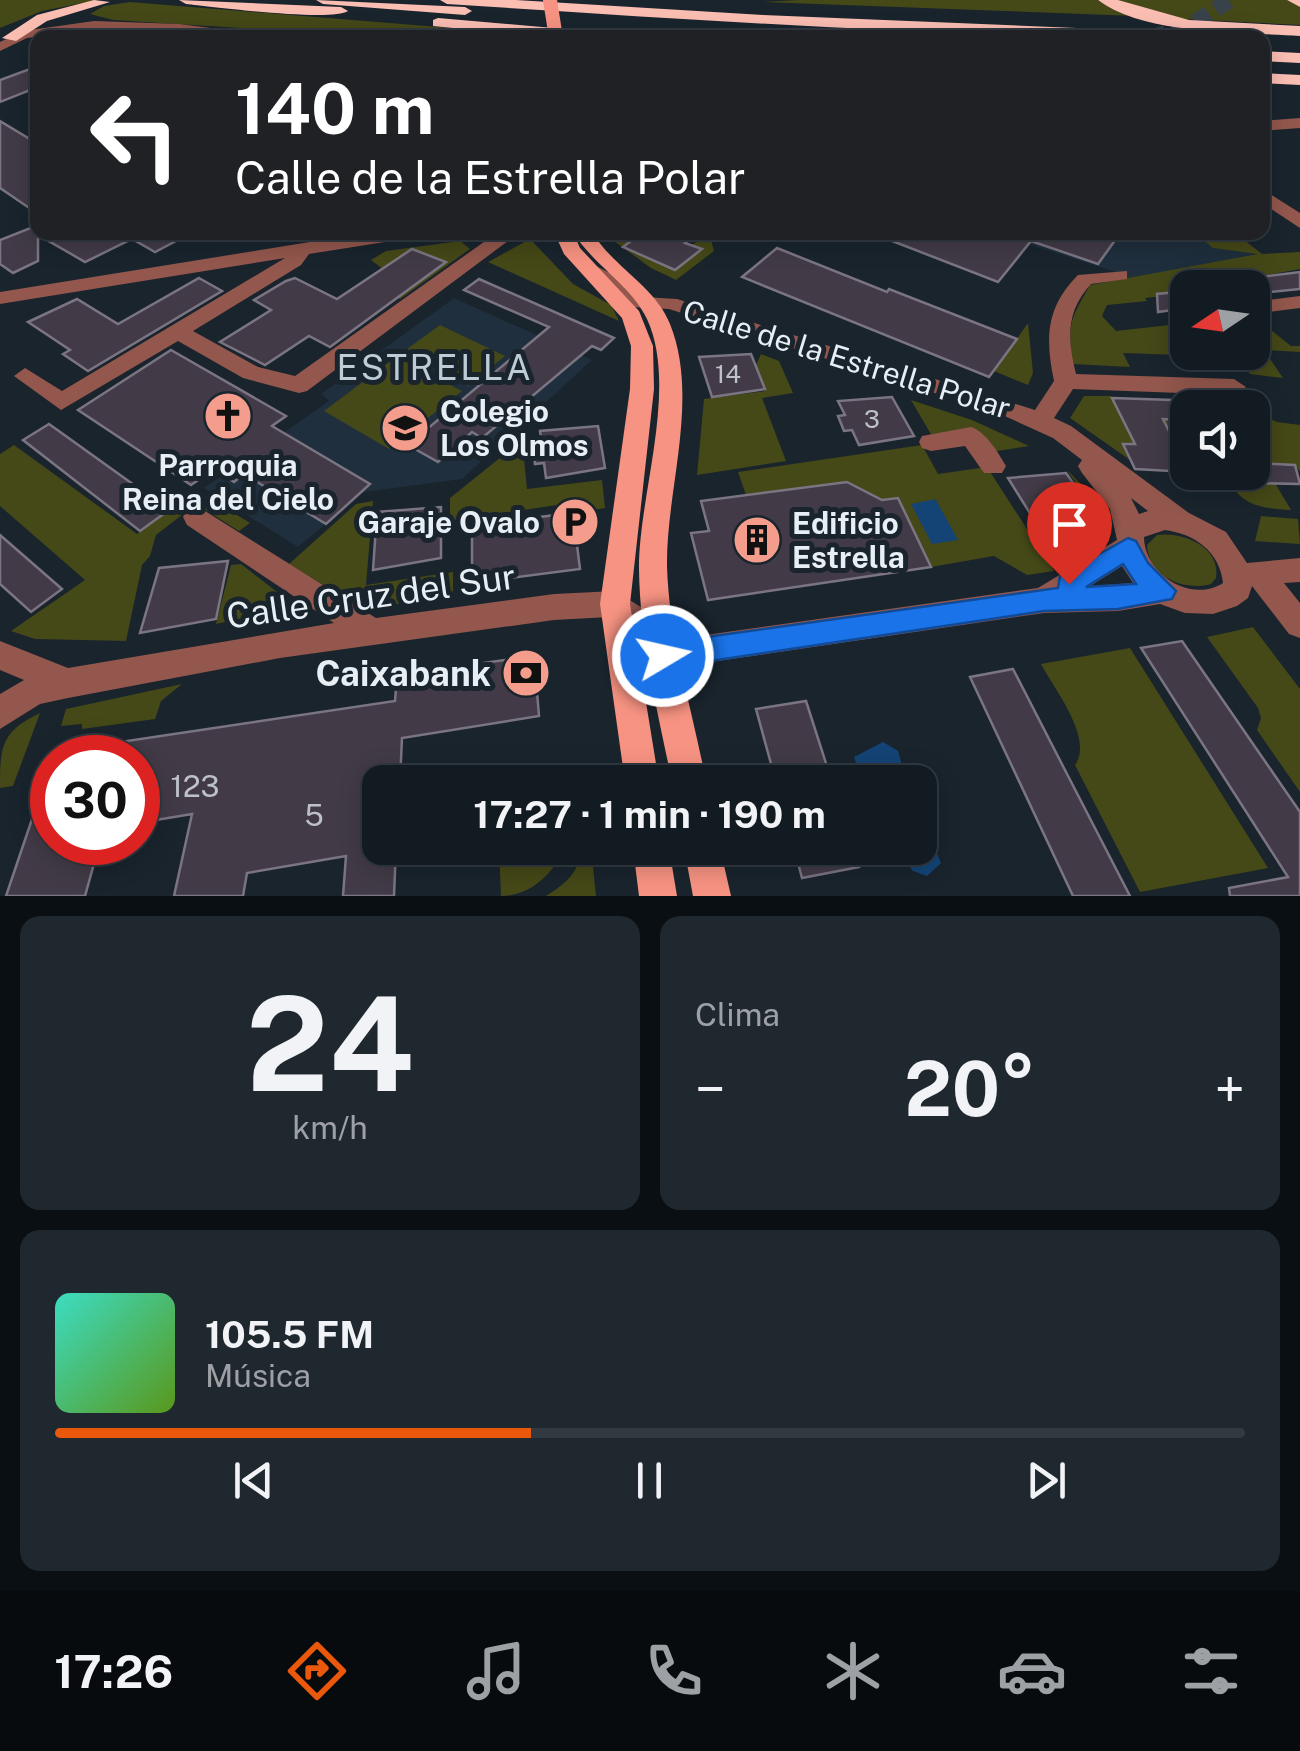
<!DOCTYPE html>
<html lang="es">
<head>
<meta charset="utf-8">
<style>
  body { margin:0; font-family:"Public Sans",sans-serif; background:#20282f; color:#f1f3f6; height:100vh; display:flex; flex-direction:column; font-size:38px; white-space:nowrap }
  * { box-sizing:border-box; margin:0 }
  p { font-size:32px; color:#9da1a5 }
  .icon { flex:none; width:55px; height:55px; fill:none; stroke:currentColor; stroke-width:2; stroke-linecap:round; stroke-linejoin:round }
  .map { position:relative; height:896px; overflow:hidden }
  .side { display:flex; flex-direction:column; gap:20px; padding:20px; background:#0a0f13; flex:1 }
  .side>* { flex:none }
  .banner { position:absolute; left:30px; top:30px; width:1240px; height:210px; border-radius:20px; box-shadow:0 5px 25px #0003,0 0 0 2px #323940; background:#202124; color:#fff; overflow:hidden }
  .needle { width:65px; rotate:257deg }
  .controls { position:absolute; left:1170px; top:270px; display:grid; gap:20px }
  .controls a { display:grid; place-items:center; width:100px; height:100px; border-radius:20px; background:#131b22; box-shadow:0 5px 25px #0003,0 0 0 2px #323940; font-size:50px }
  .speed { position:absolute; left:30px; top:735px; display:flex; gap:20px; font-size:50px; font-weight:700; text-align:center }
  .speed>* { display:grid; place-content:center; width:130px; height:130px; border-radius:50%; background:#131b22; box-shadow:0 5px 25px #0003,0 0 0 2px #323940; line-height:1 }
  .speed .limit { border:15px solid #d22; background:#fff; color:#111 }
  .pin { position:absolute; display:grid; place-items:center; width:85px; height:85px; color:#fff; margin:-102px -42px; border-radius:50% 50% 50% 0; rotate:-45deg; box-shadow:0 0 10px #0007 }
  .pin .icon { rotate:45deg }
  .me { position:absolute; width:110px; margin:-55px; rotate:81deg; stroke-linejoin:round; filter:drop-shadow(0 0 8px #0008) }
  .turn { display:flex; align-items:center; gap:35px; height:210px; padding:0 40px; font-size:45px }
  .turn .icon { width:130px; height:130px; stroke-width:2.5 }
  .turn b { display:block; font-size:70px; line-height:85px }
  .big { font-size:75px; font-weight:700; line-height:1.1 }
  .side .card { flex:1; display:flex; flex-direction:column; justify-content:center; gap:15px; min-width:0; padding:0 35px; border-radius:20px; background:#20282f }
  .side .dial { align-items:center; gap:0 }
  .dial b { font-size:130px; line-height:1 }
  .song { display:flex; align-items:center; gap:30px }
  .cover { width:120px; height:120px; border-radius:15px; background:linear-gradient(135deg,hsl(170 70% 55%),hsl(90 70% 35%)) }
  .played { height:10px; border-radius:5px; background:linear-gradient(90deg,#ea580c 40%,#323940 40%) }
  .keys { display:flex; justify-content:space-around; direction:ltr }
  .heat { display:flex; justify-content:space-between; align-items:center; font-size:55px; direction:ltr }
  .side .tiles { flex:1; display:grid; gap:20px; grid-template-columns:1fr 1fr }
  .card:last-child { grid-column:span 2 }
  .trip { position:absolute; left:362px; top:765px; width:575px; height:100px; border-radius:20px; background:#131b22; box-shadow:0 5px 25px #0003,0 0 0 2px #323940; font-weight:700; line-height:100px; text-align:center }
  .tab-bar { display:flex; height:160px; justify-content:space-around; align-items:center; background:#080b0e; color:#9da1a5 }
  .tab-bar .icon { width:70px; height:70px }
  .tab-bar .active { color:#ea580c }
  .tab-bar b { font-size:45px; color:#f1f3f6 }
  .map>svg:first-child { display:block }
  .built { fill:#1f2f3d }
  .green { fill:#454817 }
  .water { fill:#144475 }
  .building { fill:#423b47; stroke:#7b7482; stroke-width:2.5 }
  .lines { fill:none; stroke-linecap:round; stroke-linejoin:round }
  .highway-tunnel { stroke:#38424b; stroke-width:16; stroke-dasharray:16 8; stroke-linecap:butt }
  .minor { fill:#93574d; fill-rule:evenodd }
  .major { fill:#f79382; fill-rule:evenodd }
  .highway { fill:#fbbeb3; fill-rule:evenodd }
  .major-bridge { stroke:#f79382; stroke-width:14 }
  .route { fill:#1a73e8; stroke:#114b97; stroke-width:2.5; fill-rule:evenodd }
  .labels { text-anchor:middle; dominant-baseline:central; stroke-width:10; stroke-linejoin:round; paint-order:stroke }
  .number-label { font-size:25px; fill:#bec1c9 }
  .street-label { font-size:30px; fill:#e7eef4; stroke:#19242d }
  .poi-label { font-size:30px; font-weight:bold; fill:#e7eef4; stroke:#19242d; text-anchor:start }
  .near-number-label { font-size:30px; fill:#bec1c9 }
  .quarter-label { font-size:35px; letter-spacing:2.5px; fill:#beccd8; stroke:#19242d }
  .near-street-label { font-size:35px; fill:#e7eef4; stroke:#19242d }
  .near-poi-label { font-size:35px; font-weight:bold; fill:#e7eef4; stroke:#19242d; text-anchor:end }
</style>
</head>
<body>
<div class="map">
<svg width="1300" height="896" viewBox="0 0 1300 896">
  <rect width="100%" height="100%" fill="#19242d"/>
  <g class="built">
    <polygon points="993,233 1195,233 1214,248 1262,254 1127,280 1116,272"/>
    <polygon points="454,298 592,360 462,479 364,492 298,547 204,488 329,401 321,394"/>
  </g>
  <g class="green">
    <polygon points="0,0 98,0 42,11 0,28"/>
    <polygon points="798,0 1097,0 1136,16 763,2"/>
    <polygon points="1112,0 1287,0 1300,7 1300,25 1184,19"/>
    <polygon points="130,2 526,34 530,36 385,37 113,20 90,14 104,6"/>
    <polygon points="629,233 643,233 624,247 675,270 701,250 692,245 709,233 714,251 676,280 651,268 614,241"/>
    <path d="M1195,233L1209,239L1239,236L1262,254L1300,252V269L1218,284L1220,287L1188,288L1184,294L1145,298L1147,301L1107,305L1102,316L1116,331L1187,323L1188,352H1252L1253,327L1266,326L1291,346H1300V352L1264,350L1283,378L1250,374L1239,360L1182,358L1179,355L1123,353L1130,367L1072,364C1068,321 1070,321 1090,285L1258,254L1213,248Z"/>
    <polygon points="530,239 573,284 611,305 619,321 488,262"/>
    <polygon points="460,241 470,249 400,299 397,297 446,261 419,251 383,269 371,260 386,251"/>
    <polygon points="1028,323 1033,373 1028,385 994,371"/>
    <polygon points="440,325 505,356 468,386 403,352"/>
    <polygon points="761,354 779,361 793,393 762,398 786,461 697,475 704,399 765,391 756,365"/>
    <polygon points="396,357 462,391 389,449 324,411"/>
    <polygon points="1084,396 1111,396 1120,414 1182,416 1187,420 1187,453 1180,453 1176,446 1124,444 1130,460 1070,418"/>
    <polygon points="911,400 972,420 1029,446 984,453 969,431 932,436"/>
    <polygon points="1253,411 1277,422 1300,425 1300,472 1295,465 1253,463"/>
    <polygon points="522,440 527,489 602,480 605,508 579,512 577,502 450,521 450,498"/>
    <polygon points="14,445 137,534 180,501 202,494 250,523 239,531 196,504 156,535 150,556 142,565 126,641 35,639 11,631 85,580 0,506 0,454"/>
    <polygon points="922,445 938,474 987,467 1054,571 1027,575 994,556 931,567 898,498 877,501 847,482 746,495 738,472"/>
    <path d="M1067,470L1096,499L1110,522C1105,548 1089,561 1066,569L1046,536L1103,525Z"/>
    <path d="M1224,474H1247L1252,483H1275L1291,510C1256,508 1241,505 1224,474Z"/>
    <polygon points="373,501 366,585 453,572 453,596 364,609 289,564 356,504"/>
    <polygon points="1261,516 1298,519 1300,544 1255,541"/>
    <path d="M1157,535C1183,531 1221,547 1216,578L1211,584C1184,592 1148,576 1147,545Z"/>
    <polygon points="241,564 295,606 216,624 231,565"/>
    <polygon points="1253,627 1300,689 1300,792 1257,730 1261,718 1258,708 1207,637"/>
    <path d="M1130,648L1268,868L1140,892L1075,765C1094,738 1054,689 1041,664Z"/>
    <polygon points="182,684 161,701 155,719 82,729 82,724 61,726 66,709"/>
    <path d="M40,713L13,786L0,788C0,748 0,732 40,713Z"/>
    <path d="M499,848H565C553,874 530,896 501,896Z"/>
    <path d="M580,848H591L596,896H546C565,884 581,872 580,848Z"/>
  </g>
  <g class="water">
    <polygon points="936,499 936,500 958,540 932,544 911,504"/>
    <polygon points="883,742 898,751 907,782 862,782 854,757"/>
    <polygon points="920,813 941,863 927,876 913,871 897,848 920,848"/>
  </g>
  <g class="building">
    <polygon points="38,66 38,87 0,102 0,80"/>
    <polygon points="0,121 38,144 38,214 0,188"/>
    <polygon points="38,225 38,261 13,273 0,264 0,240"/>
    <polygon points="64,232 193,232 155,252 132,239 85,262 47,240"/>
    <polygon points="643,232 699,232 685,243 702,249 675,270 623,247"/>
    <polygon points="869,232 1121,232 1098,264 1031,241 998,282"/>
    <polygon points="777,248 887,292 889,289 1017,339 989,377 742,277"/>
    <polygon points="412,249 446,262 330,347 309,336 265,365 220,342 271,310 254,300 286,281 295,278 337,299"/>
    <polygon points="1300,272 1300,289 1269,292 1252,278"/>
    <polygon points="199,278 222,291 88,371 63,354 70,350 28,322 77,299 118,324"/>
    <polygon points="479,279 614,338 601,350 592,346 482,438 472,432 438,462 408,445 549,327 464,290"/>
    <polygon points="1188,291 1188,308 1158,312 1157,294"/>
    <polygon points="171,350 286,416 272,426 370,484 326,524 244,474 234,482 214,469 191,485 78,410"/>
    <polygon points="751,354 765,389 712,397 699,357"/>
    <polygon points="892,397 914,436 859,445 852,430 844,431 838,416 845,415 838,401"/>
    <polygon points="1112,398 1173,400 1184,420 1163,419 1180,453 1188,453 1188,472 1135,469 1123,444 1135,444"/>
    <polygon points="49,424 56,429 169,510 140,531 23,440"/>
    <polygon points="598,426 605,468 546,478 544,463 535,464 533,447 542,446 540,431"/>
    <polygon points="1252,463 1295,465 1300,484 1252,483"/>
    <polygon points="1066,473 1099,520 1041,531 1008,478"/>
    <polygon points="847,482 882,500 898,498 931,567 708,600 691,533 709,531 701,501"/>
    <polygon points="441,507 441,558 373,570 377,512"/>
    <polygon points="573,513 580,569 472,583 472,525"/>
    <polygon points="0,535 62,589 31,612 0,584"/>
    <polygon points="228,561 216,619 140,633 159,568"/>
    <polygon points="1182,641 1300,812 1300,896 1230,896 1229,888 1288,877 1141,648"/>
    <polygon points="534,656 539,716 402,738 400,782 380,782 380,848 396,848 394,896 343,896 346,856 247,873 243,896 174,896 192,814 138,823 138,758 81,758 80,748 395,701 397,675"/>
    <polygon points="1013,669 1066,772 1130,896 1073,896 970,677"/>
    <polygon points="806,701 832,782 776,782 756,709"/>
    <polygon points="50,766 52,842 100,842 85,896 6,896"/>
    <polygon points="794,848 853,848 859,867 802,878"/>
  </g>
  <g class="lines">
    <polyline class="highway-tunnel" points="1150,38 1189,26 1230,0"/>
    <g class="minor">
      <polygon points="94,21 179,24 291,38 94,29 27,38 0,51 0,42 23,31"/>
      <polygon points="1300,118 1300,128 1262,131 1262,121"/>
      <polygon points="1262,189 1300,213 1300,228 1262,203"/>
      <polygon points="372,232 419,232 410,238 309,254 301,265 193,331 258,367 295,376 498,232 520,232 307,391 299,393 243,378 178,341 61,410 14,376 25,368 62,391 285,258 0,304 0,292"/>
      <path d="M590,263L630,283L644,297L677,299L1035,410L1054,381C1045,338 1046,307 1078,275L1127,271V279L1091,284C1066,311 1067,339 1076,374L1234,379L1246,387L1234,395L1073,389L1054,418L1071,426L1189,513L1226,532L1247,563L1300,558V582L1284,583L1300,603V638L1289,634L1252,586L1248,598L1237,606L1213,614L1185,613L1160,604L1118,611L1044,613L670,668L657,678L641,714L630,718L619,714L614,703L634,658L643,651L630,632L610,617L554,620L280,658L68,698L40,704L0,729V694L24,680L0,670V641L68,668L334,623L187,525L183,517L187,509L197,506L376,618L554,594L615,591L652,614L670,640L1038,588L1117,540L1110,509L1082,473L1078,466L1082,460L1053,438L998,413L669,309L632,307L616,291L583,273V265ZM1131,498L1148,511L1139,514ZM1165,530C1195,534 1220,552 1223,583C1190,604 1144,573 1144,537ZM1122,566L1133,583L1090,586Z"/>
      <polygon points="1300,296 1300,308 1252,314 1252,302"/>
      <path d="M971,427C986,432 998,452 1006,466L1002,473H984L965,446L931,451L922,448L919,442L922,436Z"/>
    </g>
    <g class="major">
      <polygon points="554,232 573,232 580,248 639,311 653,346 654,389 630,604 659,782 625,782 600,604 630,389 631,346 622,318 564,254"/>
      <path d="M573,232H592C613,267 655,286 670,324C700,399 666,489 667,566C669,640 693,710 706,782H672C658,712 640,642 639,570C638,496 679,389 647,319C631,285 593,265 573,232Z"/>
      <polygon points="633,848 669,848 677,896 639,896"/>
      <polygon points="684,848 720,848 731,896 693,896"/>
    </g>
    <g class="highway">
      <polygon points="94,0 110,2 47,21 16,41 2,38 37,15"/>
      <path d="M179,0L341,7L348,11C332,22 214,7 186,4Z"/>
      <polygon points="316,0 465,7 472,11 465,15 323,4"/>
      <path d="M440,0H516L763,15L1198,33L1206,38C952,38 700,20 447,4Z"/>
      <path d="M1098,0H1118L1189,20L1300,26V36C1242,32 1144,35 1098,0Z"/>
      <polygon points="1287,0 1300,0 1300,7"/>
      <polygon points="438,18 610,33 618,38 551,38 433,26 433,20"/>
      <polygon points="1262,51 1300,53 1300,63 1262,61"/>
      <polygon points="1262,73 1300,75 1300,85 1262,83"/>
    </g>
    <polyline class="major-bridge" points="550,0 556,38"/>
  </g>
  <path class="route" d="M1128,538L1136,541L1148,563L1176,591L1172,599L1118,609L1044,611L663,668L653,665L649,656L653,646L663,643L1058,588L1060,576ZM1123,564L1136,584L1086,587Z"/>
  <defs>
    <g id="church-disc" transform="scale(2.5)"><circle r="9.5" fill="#f49d8d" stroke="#19242d"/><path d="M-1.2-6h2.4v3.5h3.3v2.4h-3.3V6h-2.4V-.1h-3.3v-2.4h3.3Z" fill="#111"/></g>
    <g id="school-disc" transform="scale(2.5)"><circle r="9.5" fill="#f49d8d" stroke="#19242d"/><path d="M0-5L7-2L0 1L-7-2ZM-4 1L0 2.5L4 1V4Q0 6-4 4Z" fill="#111"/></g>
    <g id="parking-disc" transform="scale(2.5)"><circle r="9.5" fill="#f49d8d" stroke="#19242d"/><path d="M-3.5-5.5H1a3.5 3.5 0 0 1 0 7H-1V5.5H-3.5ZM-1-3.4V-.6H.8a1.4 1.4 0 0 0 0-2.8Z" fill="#111"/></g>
    <g id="building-disc" transform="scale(2.5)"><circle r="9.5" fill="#f49d8d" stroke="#19242d"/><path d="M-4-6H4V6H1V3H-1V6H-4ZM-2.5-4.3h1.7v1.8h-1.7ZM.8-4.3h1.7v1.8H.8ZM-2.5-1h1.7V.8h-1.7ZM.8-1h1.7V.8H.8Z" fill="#111"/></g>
    <g id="bank-disc" transform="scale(2.5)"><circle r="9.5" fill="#f49d8d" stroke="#19242d"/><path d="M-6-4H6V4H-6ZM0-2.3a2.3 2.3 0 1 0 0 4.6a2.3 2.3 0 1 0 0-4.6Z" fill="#111"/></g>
  </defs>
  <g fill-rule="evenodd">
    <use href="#church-disc" x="228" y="416"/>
    <use href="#school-disc" x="405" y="428"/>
    <use href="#parking-disc" x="575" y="522"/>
    <use href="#building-disc" x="757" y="540"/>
    <use href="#bank-disc" x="526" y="673"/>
  </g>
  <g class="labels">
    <g class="number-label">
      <text x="728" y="374">14</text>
      <text x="872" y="419">3</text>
    </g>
    <g class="street-label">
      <text transform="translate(847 359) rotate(17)">Calle de la Estrella Polar</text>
    </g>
    <g class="poi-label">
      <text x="440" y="411">Colegio<tspan x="440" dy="34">Los Olmos</tspan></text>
      <text x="228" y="465" text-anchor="middle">Parroquia<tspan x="228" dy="34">Reina del Cielo</tspan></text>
      <text x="540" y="522" text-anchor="end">Garaje Ovalo</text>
      <text x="792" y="523">Edificio<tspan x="792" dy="34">Estrella</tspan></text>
    </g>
    <g class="near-number-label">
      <text x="195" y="786">123</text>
      <text x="314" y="815">5</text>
    </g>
    <g class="quarter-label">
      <text x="435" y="367">ESTRELLA</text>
    </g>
    <g class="near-street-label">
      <text transform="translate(371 596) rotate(-8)">Calle Cruz del Sur</text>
    </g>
    <g class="near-poi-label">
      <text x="491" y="673">Caixabank</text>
    </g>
  </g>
</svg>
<div class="controls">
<a><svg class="needle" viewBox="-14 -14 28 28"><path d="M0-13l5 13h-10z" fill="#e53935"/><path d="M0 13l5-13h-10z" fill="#9da1a5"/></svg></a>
<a><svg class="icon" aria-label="sound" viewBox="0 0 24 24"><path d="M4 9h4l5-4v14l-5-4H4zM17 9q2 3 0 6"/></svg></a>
</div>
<div class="speed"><div class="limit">30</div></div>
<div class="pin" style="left:1069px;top:584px;background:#d93025"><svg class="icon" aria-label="arrive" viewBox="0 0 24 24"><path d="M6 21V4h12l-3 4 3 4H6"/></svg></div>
<svg class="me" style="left:663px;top:656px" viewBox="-20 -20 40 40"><circle r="17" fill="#1a73e8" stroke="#fff" stroke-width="3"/><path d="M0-11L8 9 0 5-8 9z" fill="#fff"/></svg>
<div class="trip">17:27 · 1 min · 190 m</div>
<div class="banner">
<div class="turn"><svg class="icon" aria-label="left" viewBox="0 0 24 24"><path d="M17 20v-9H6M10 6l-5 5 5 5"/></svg><div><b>140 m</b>Calle de la Estrella Polar</div></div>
</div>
</div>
<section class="side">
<div class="tiles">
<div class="card dial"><b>24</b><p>km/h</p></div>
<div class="card"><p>Clima</p>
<div class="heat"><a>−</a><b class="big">20°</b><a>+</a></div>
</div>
<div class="card">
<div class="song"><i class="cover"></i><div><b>105.5 FM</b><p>Música</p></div></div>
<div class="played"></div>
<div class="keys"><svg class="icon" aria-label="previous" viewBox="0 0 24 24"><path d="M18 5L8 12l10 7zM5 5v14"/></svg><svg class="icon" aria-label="pause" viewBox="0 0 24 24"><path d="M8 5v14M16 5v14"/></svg><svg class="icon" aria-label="next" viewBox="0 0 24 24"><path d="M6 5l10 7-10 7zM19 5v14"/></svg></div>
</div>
</div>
</section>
<nav class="tab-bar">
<b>17:26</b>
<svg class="icon active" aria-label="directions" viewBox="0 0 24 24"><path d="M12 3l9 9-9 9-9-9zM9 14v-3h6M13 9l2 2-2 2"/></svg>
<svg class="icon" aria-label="music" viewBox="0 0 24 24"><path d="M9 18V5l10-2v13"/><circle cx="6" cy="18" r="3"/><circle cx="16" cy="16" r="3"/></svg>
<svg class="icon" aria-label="phone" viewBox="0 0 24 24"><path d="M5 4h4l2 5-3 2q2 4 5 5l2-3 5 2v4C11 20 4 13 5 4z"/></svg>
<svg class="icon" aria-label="climate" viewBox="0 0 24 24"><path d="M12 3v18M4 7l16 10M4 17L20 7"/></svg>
<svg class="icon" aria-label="car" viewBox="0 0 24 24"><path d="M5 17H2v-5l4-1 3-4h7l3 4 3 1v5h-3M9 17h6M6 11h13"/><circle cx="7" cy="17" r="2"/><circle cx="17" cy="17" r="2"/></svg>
<svg class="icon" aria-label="filters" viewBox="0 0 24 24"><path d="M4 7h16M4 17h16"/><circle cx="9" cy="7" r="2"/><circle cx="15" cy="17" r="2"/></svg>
</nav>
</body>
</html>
